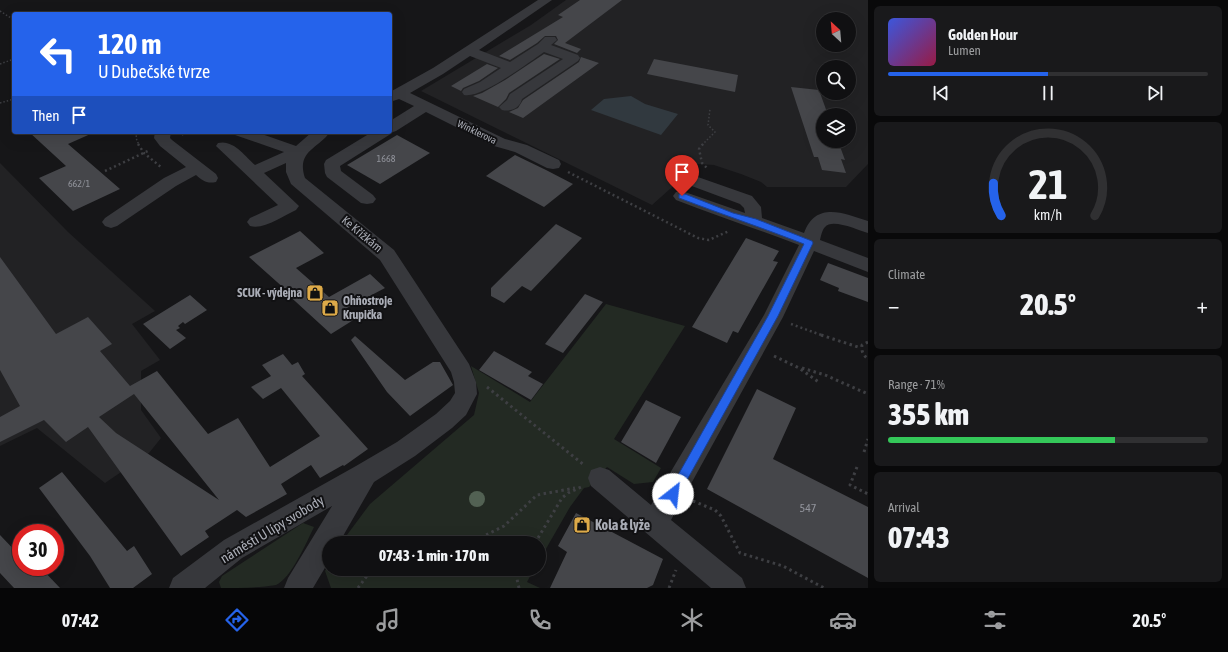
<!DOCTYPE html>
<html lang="en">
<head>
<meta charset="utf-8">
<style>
  body { margin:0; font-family:"Asap Condensed",sans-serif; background:#19191b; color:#f1f3f6; height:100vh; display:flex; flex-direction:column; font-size:15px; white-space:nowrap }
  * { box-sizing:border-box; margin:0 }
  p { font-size:13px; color:#9c9d9f }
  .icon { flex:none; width:22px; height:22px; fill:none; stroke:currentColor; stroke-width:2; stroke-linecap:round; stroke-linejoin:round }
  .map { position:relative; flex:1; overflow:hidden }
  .details { display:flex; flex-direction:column; gap:6px; padding:6px; background:#09090a; width:360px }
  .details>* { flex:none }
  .top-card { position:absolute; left:12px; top:12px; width:380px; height:122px; border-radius:4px; box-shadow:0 4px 16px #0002,0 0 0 1px #303032; background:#2563eb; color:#fff; overflow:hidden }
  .needle { width:26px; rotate:334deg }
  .controls { position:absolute; left:816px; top:12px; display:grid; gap:8px }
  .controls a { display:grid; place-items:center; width:40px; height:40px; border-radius:50%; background:#101012; box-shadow:0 4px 16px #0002,0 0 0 1px #303032; font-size:20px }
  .speed { position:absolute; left:12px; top:524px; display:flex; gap:8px; font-size:20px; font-weight:700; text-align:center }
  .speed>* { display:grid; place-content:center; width:52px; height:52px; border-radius:50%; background:#101012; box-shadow:0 4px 16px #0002,0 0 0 1px #303032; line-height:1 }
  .speed .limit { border:6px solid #d22; background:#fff; color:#111 }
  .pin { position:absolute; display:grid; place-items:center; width:34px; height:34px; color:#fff; margin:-41px -17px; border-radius:50% 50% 50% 0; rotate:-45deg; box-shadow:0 0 4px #0007 }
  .pin .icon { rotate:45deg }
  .me { position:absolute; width:44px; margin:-22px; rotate:29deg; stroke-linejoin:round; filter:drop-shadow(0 0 3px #0008) }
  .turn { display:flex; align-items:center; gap:14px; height:84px; padding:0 20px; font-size:18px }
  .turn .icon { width:52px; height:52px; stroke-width:2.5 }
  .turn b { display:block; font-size:28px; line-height:34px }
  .then { display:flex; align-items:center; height:38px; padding:0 20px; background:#0003; gap:8px; font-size:15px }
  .big { font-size:30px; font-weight:800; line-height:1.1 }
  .details .card { flex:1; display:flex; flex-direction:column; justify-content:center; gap:6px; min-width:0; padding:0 14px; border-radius:6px; background:#19191b }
  .details .dial { align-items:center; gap:0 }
  .dial svg { height:104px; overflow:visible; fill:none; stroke:#303032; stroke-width:7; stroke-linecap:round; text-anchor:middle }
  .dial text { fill:#f1f3f6; stroke:none }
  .song { display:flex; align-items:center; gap:12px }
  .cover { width:48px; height:48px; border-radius:6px; background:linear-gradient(135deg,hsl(230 70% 55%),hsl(340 70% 35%)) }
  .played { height:4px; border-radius:2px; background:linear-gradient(90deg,#2563eb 50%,#303032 50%) }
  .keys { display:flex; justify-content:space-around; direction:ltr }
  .heat { display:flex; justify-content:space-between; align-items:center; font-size:22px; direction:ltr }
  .charge { height:6px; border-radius:3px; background:linear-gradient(90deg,#34c759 71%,#303032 0) }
  .trip { position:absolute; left:322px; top:536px; width:224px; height:40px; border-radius:20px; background:#101012; box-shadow:0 4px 16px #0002,0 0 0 1px #303032; font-weight:800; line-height:40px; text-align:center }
  .tabs { display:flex; height:64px; justify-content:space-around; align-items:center; background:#060607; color:#9c9d9f }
  .tabs .icon { width:28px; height:28px }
  .tabs .active { color:#2563eb }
  .tabs b { font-size:18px; color:#f1f3f6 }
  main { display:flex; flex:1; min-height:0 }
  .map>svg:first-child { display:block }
  .built { fill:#222224; fill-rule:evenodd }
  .green { fill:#232a23 }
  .water { fill:#31393f }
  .building { fill:#45464a; fill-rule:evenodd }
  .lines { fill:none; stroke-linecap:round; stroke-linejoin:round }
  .path-far2 { stroke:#3e3f43; stroke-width:1.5; stroke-dasharray:1.5 2; stroke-linecap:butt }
  .path-far1 { stroke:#3e3f43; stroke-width:2.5; stroke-dasharray:2 3; stroke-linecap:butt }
  .path { stroke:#3e3f43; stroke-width:3; stroke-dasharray:2.5 3.5; stroke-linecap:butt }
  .minor { fill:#37383c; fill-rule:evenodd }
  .tree { fill:#526153 }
  .route { fill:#2563eb; stroke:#184099 }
  .labels { text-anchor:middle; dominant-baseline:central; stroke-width:4; stroke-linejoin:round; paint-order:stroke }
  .far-street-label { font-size:10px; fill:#aaadb6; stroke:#111113 }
  .number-label { font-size:10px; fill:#91939b }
  .street-label { font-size:12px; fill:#aaadb6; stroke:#111113 }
  .poi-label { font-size:12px; font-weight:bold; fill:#aaadb6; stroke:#111113; text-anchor:end }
  .near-number-label { font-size:12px; fill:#91939b }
  .near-poi-label { font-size:14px; font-weight:bold; fill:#aaadb6; stroke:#111113; text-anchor:start }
  .near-street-label { font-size:14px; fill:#aaadb6; stroke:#111113 }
</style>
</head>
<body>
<main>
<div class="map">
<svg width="868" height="588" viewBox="0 0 868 588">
  <rect width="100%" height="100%" fill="#161618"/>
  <g class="built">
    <path d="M566,0H868V164L846,187H767L761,182L741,174L714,165L698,164L652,205L421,91L531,25ZM823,19H849V45H823ZM823,67H849V93H823ZM823,115H849V141H823Z"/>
    <polygon points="0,163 68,232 155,311 132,324 160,360 141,371 141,410 161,438 149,453 105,483 37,428 0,446"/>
  </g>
  <g class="green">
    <polygon points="606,304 685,326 614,439 661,468 653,482 634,484 607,467 589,487 584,488 570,507 539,561 539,543 341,543 370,504 474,415 479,393 471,366 530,402"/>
    <path d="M303,523L314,527C307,541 291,579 276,585C259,588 238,588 221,588L219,582L222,576Z"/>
    <polygon points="329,564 329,569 534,569 527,582 540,588 331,588 325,571"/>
  </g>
  <polygon class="water" points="631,96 645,104 678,114 661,135 591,110 604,99"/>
  <g class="building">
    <polygon points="580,0 622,0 565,43 581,49 577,53 554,44 558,40 556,36 545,36 537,43 510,60 499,56 563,17 558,15"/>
    <polygon points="544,54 560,59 509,93 506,99 498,107 473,96 482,93 505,80"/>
    <polygon points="581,57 599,63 523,118 509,112 518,108 523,100 579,62"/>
    <polygon points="654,59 738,75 735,92 647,74"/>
    <polygon points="487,64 498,68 479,81 463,88 461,91 451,86"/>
    <polygon points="791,87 819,90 828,115 823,115 823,141 838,141 845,160 841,159 846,173 822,170 818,157 814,157"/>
    <polygon points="29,132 95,132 68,144 120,189 73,211 39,178 66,166"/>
    <polygon points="397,135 430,153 380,184 347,165"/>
    <polygon points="515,155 546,170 573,184 544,207 486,176"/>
    <polygon points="556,224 582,238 531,291 522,286 504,303 491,296 491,288"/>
    <polygon points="300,231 324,253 296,268 329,297 370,274 385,288 345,309 355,319 331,334 284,291 286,290 249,257"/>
    <polygon points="746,238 779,251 773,261 778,262 738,333 733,331 727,343 692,327"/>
    <path d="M0,257L56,334L88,317L112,344L100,351L130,386L157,371L208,434L238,418L270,467L320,436L281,388L263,399L251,387L271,376L262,365L283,354L292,365L298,362L305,374L302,376L368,449L344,466L343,465L320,478L311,465L281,484L287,494L246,517L237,510L205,531L209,537L181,556L88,427L66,442L44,420L0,442V417L20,406L0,370ZM134,394L219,500L116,433L99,417Z"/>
    <polygon points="828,263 868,278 868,302 838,291 839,288 820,280"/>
    <polygon points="585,294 603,302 563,353 545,344"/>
    <polygon points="190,295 207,310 185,324 183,322 178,326 180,328 176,330 186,338 170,349 143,324"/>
    <polygon points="355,336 405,380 433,362 440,362 453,385 410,416 387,392 351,340"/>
    <polygon points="494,351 532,372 528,376 543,384 531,400 479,370"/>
    <polygon points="757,389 796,408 773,459 868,507 868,578 707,489"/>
    <polygon points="646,400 681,417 656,463 621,442"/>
    <polygon points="62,472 127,551 134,546 152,574 133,588 110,588 90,556 39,488"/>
    <polygon points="576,513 663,559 653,585 647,588 550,588 567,552 558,546"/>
    <polygon points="0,535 21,557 21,567 40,567 60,588 14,588 0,573"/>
  </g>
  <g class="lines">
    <g class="path-far2">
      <polyline points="0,11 14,20"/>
      <polyline points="0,64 14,59"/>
      <polyline points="0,103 14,99"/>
      <polyline points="137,132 136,138 139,145"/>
      <polyline points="182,135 189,132"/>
      <polyline points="702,145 715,132 708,125 710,109"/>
    </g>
    <g class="path-far1">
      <polyline points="138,144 144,153 162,168"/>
      <polyline points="703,144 699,149 702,163 707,168"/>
      <polyline points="105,171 150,150"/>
      <polyline points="568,172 698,238 709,240 729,231"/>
      <polyline points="791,324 824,336"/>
    </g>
    <g class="path">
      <polyline points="821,335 861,348"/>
      <path d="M868,342L862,345C861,351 863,355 868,359"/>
      <polyline points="774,356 799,368 820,383"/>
      <polyline points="802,368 825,375 868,394"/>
      <polyline points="487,387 584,465"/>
      <polyline points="864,452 868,439"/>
      <polyline points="857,467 850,485 868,494"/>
      <polyline points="693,501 715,510 721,516 740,553 783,566 824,588"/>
      <polyline points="470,543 504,526 537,495 575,488"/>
      <polyline points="535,543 562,498 568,493 581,487"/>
      <polyline points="358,588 369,573 384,569"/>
      <polyline points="519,588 517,579 520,569"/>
      <polyline points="669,588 676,570"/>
    </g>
    <g class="minor">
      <path d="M538,0H552L479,50L510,62L538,44L545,37H555L557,40L551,45L578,55L580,58L578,61L522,99C520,108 511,112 502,110L499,107L507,100L510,94L563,59L544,52C528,63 481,99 464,95L462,92L464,89L480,82L501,68L470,56L443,74L410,93L505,139L527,145L559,160L561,164L559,168L553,169L547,168L515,152L494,146L426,112L396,131L390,133L389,135L340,166L341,171L373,195L376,199L373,203L367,204L361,203L327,177L325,173L324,164L326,160L372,132H390V121L414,106L399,99L390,102V92L433,68Z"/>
      <path d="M155,132H171L170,138L172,140L216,174L218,178L216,182C207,184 203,181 196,175L176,186L117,226L111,228L105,226L102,222L105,218L164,178L186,167L160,146L154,138Z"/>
      <path d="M233,132H256L296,146L312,132H330C318,149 296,151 305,178L394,250L469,364L476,382L477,394L466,415L452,428L415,456L374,482L339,543H329V561L313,588H284L288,578L332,506L242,558L205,588H169L173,578L224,540L356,466L397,442L436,414L450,401L455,393L454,382L451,372L380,260L291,184L286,172V163L264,173L299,206L296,210C283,216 264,230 250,226L247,222L250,218L278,205L216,146L218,143C233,139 245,156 255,165L284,152L235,135Z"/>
      <path d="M695,176L752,196L761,207L762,218L804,233C816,201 843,213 868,221V233C858,230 832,218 825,227C822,230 821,236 820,240L868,258V272L814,251L783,317L671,520L742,578L746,588H711L591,486L588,478L591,470L600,467L609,470L651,505L764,315L799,245C758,229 716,216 676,200L673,196L676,192L682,191L745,213L744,208L740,204L689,185L687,181L689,177Z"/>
    </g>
  </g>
  <circle class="tree" cx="477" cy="499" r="8"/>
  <path class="route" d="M679,194H685L733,213L756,219L812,241L813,243L778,316L677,498L673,500L669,498L667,494L669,491L768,316L804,244C763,228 721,214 679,198Z"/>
  <defs>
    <g id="shop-square" transform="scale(0.9)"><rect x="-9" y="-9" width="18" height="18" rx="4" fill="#ddaa49" stroke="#111113"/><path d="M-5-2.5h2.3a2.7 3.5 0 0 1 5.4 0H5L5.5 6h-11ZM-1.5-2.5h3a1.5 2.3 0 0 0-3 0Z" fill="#111"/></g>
  </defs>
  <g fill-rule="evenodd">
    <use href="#shop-square" x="315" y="293"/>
    <use href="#shop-square" x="330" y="308"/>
    <use href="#shop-square" x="582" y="525"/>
  </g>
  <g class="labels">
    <g class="far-street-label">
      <text transform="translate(477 132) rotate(26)">Winklerova</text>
    </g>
    <g class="number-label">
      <text x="386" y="158">1668</text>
      <text x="79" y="183">662/1</text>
    </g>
    <g class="street-label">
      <text transform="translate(362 234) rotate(40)">Ke Křížkám</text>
    </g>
    <g class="poi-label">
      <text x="302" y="293">SCUK - výdejna</text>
      <text x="343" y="301" text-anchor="start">Ohňostroje<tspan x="343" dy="14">Krupička</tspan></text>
    </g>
    <g class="near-number-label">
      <text x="808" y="508">547</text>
    </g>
    <g class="near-poi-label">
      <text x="595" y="525">Kola &amp; lyže</text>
    </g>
    <g class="near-street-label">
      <text transform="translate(272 529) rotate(-31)">náměstí U lípy svobody</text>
    </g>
  </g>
</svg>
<div class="controls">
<a><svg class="needle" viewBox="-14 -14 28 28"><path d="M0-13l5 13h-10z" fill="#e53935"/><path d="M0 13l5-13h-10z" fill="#9c9d9f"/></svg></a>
<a><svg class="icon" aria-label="search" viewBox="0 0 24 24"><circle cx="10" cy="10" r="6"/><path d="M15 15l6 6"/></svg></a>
<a><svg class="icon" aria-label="layers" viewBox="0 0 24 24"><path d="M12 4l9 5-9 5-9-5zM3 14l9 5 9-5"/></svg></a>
</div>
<div class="speed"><div class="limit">30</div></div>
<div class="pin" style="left:682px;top:196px;background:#d93025"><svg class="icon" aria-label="arrive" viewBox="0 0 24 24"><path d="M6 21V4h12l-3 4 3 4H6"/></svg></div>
<svg class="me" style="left:673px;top:494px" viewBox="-20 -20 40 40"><circle r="19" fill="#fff"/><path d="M0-13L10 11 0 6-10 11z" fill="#2563eb"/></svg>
<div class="trip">07:43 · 1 min · 170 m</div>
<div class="top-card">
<div class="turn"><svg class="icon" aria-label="left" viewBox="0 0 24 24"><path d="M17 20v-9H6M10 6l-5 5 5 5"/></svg><div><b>120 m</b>U Dubečské tvrze</div></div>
<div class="then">Then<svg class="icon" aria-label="arrive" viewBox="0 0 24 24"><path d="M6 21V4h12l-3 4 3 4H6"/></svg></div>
</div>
</div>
<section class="details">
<div class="card">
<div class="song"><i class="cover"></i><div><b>Golden Hour</b><p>Lumen</p></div></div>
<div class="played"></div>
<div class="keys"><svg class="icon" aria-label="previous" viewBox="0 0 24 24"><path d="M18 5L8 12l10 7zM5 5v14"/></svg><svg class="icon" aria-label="pause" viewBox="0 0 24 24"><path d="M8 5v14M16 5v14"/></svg><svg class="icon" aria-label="next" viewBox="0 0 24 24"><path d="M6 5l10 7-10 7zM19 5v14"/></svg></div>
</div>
<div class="card dial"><svg viewBox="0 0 100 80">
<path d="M14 69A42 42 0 1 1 86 69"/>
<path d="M14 69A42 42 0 0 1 8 44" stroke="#2563eb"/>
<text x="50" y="56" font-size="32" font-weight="700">21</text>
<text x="50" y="72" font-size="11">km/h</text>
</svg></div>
<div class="card"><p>Climate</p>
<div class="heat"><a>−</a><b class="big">20.5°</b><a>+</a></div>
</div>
<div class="card"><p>Range · 71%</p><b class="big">355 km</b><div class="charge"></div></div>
<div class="card"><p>Arrival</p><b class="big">07:43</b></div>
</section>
</main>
<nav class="tabs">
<b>07:42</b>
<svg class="icon active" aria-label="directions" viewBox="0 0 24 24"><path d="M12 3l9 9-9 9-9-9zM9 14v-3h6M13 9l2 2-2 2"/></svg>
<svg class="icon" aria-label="music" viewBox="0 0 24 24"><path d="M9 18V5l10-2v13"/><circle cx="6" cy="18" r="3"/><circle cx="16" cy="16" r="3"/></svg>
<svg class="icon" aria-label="phone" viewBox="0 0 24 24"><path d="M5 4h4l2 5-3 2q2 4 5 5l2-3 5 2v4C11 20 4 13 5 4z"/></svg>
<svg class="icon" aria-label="climate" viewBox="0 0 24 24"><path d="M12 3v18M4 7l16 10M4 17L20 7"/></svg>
<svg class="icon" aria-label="car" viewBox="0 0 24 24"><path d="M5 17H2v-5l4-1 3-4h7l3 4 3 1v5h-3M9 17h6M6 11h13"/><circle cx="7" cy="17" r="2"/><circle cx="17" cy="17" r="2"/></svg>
<svg class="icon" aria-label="filters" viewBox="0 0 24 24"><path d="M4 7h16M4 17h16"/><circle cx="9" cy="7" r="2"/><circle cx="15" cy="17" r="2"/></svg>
<b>20.5°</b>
</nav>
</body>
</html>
